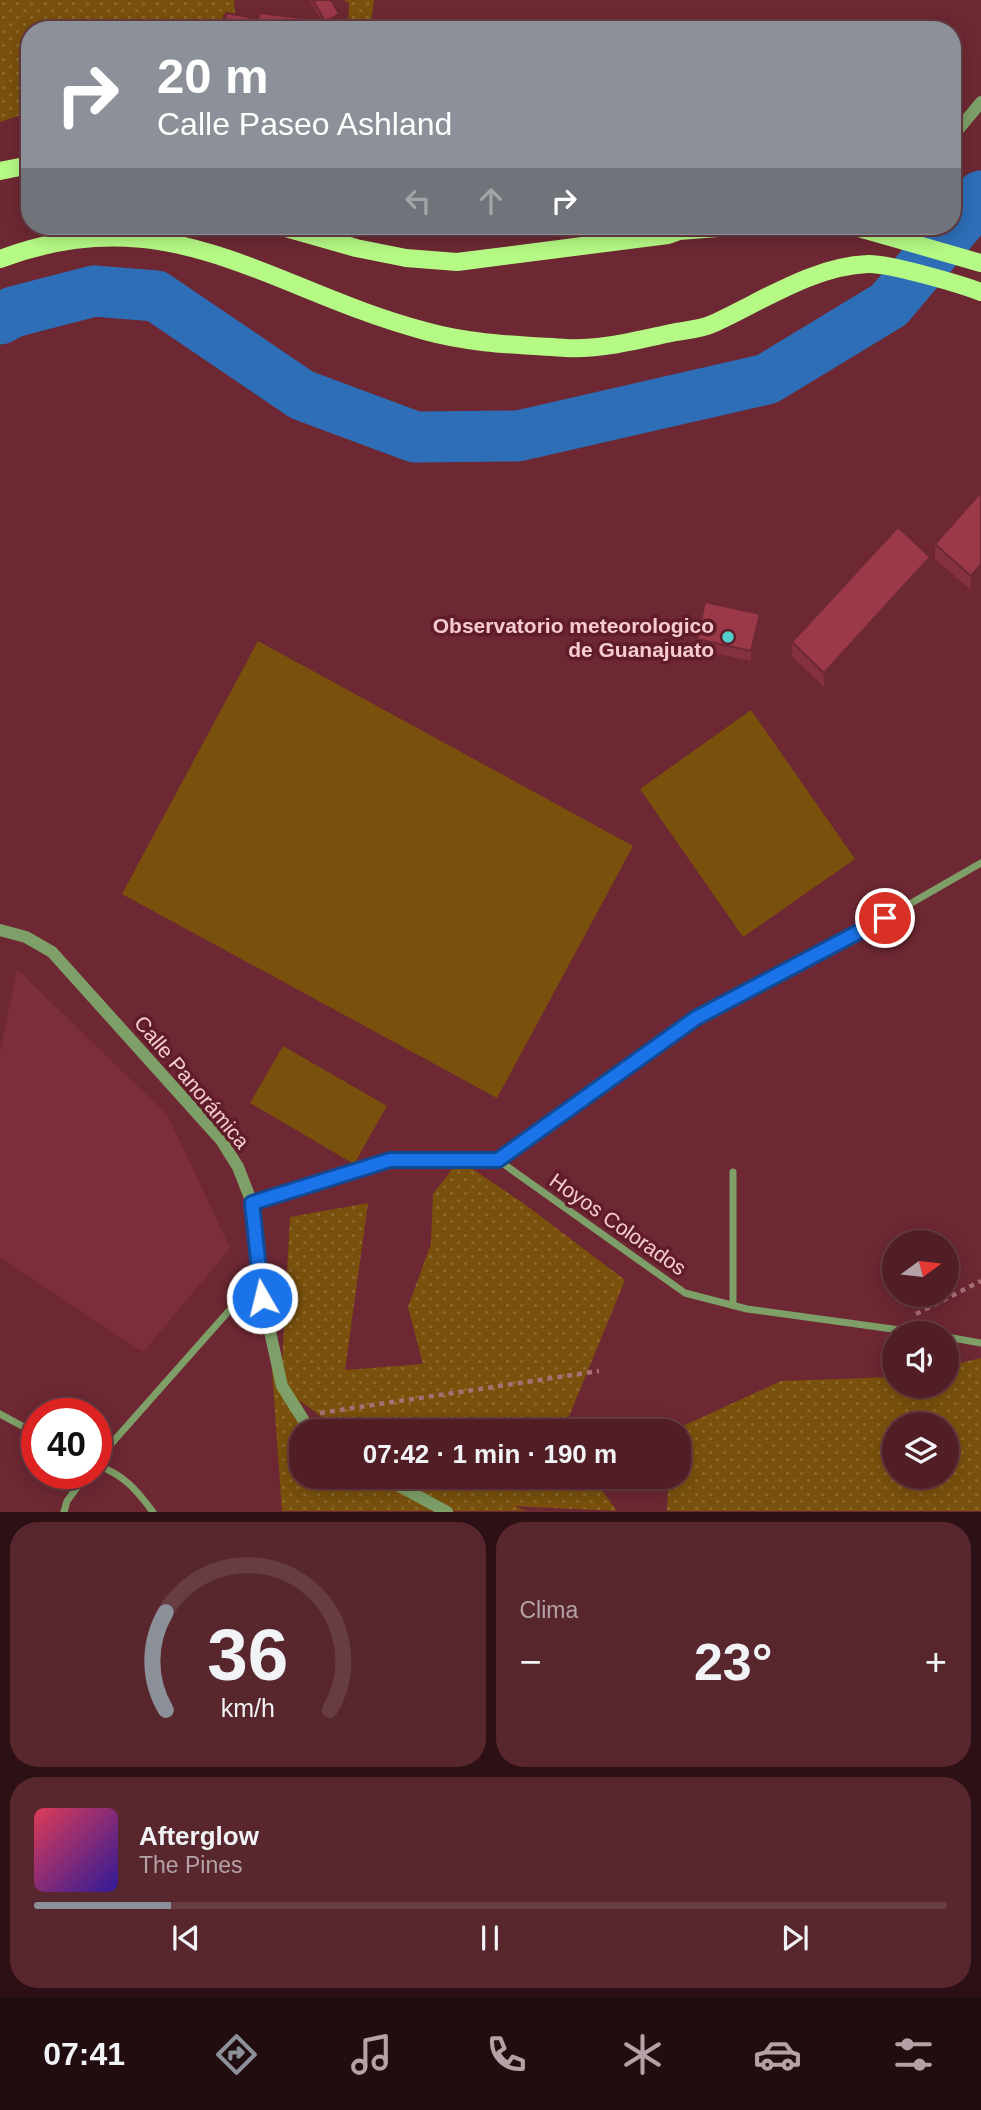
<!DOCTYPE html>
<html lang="es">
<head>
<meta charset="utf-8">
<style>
  body { margin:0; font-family:Helvetica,sans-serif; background:#58272e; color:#f1f3f6; height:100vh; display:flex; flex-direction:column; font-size:26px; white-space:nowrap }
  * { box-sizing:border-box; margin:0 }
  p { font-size:23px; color:#b5a2a7 }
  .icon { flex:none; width:38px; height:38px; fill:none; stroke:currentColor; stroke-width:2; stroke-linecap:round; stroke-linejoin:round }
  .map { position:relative; height:1512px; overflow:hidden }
  .side { display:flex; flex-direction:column; gap:10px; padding:10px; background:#2d1015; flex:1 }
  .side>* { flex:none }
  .banner { position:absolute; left:21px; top:21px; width:940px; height:214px; border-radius:28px; box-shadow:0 4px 18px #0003,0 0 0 2px #683c43; background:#8c9099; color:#fff; overflow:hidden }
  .needle { width:46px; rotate:75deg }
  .fabs { position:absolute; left:882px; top:1230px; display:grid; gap:14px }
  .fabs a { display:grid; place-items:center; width:77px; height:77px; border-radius:50%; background:#521e26; box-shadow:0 4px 18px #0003,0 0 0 2px #683c43; font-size:35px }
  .speed { position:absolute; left:21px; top:1398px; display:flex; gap:14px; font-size:35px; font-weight:700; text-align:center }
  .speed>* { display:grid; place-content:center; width:91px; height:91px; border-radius:50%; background:#521e26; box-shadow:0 4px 18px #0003,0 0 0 2px #683c43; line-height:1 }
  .speed .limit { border:10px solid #d22; background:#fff; color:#111 }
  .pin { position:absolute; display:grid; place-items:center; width:60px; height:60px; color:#fff; margin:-30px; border:4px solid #fff; border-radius:50%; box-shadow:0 2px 7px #0007 }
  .me { position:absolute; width:77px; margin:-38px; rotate:352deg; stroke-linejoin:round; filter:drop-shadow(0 0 5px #0008) }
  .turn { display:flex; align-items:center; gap:24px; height:147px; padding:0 21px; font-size:32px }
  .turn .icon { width:91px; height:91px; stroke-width:2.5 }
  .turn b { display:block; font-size:49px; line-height:60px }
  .lanes { display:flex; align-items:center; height:66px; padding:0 21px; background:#0003; justify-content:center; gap:35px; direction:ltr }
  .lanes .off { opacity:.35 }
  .big { font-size:52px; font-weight:700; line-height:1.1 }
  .side .card { flex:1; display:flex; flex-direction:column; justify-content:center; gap:10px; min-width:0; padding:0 24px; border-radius:28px; background:#58272e }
  .side .dial { align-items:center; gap:0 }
  .dial svg { height:182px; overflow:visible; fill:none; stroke:#683c43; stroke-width:7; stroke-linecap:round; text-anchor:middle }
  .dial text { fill:#f1f3f6; stroke:none }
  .song { display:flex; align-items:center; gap:21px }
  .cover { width:84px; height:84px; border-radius:10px; background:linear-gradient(135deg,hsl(350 70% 55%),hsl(250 70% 35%)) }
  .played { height:7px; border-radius:4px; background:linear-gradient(90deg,#8c9099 15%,#683c43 15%) }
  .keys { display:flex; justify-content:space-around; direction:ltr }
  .heat { display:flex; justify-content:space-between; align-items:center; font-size:38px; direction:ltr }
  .side .tiles { flex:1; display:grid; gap:10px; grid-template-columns:1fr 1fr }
  .card:last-child { grid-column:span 2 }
  .trip { position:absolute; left:289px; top:1419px; width:402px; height:70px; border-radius:28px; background:#521e26; box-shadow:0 4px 18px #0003,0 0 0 2px #683c43; font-weight:700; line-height:70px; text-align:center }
  .menu { display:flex; height:112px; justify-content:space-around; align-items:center; background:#210c0f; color:#b5a2a7 }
  .menu .icon { width:49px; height:49px }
  .menu .selected { color:#8c9099 }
  .menu b { font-size:32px; color:#f1f3f6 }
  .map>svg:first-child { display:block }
  .built { fill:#7c2e3a }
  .green { fill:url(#green-dots); fill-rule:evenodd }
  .pitch { fill:#7a510c }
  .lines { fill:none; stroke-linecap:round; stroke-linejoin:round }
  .river { stroke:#2d6eb7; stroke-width:51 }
  .path { stroke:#a96f77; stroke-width:4.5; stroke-dasharray:5 5; stroke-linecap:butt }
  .minor { stroke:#7e9f68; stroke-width:7 }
  .tertiary { stroke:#7e9f68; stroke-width:12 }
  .primary { stroke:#b6fa86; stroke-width:18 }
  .wall { fill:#85313f }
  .shaded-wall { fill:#6c2833 }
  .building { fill:#9b3949; stroke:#6c2833; stroke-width:2 }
  .route-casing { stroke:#114b97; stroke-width:18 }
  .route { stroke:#1a73e8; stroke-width:12 }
  .poi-dot { fill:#53cdcb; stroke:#601d29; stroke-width:2.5 }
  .labels { text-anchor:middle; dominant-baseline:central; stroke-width:7; stroke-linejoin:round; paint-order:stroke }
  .poi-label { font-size:21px; font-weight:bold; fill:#f7cccf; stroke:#601d29; text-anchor:end }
  .street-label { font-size:21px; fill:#f7cccf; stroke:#601d29 }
</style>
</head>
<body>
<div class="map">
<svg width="981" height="1512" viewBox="0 0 981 1512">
  <defs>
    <pattern id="green-dots" width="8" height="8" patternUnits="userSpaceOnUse" patternTransform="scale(1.75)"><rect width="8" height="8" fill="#7a510c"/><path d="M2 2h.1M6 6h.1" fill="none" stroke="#8e692e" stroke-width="1.8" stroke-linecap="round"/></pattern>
  </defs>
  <rect width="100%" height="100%" fill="#6d2833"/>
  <polygon class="built" points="17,969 168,1116 230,1248 143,1352 0,1257 0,1052"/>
  <g class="green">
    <polygon points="0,0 234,0 235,15 223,15 221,30 30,30 30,112 0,122"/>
    <polygon points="344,0 374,0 370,30 348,30 349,3"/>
    <polygon points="459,1160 523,1203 625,1280 563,1431 340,1431 299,1400 314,1431 301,1432 301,1477 592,1477 617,1511 514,1506 527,1511 282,1511 270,1342 282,1365 290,1217 368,1203 345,1370 423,1364 408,1307 431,1244 433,1194"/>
    <path d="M981,1358V1511H667L669,1477H679V1432L672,1431L781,1381L894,1377V1386H947V1366ZM947,1424V1477H894V1424Z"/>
  </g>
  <g class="pitch">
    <polygon points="258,641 633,846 497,1098 122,894"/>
    <polygon points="751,710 855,859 743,937 640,789"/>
    <polygon points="283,1046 387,1106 354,1164 250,1103"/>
  </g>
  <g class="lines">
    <polyline class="river" points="0,319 13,312 94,291 156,296 302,395 415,437 518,436 767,379 889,305 981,196"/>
    <g class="path">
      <polyline points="916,1314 981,1281"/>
      <polyline points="320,1413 599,1371"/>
    </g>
    <g class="minor">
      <polyline points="498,1160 685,1293 747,1309 929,1334"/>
      <polyline points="252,1203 390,1160 498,1160 696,1018 861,932 981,863"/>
      <polyline points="733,1305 733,1172"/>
      <polyline points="947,1337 981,1343"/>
      <polyline points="0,1414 37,1434"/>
      <polyline points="96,1461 258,1278"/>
      <path d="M96,1465C123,1474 136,1489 153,1512"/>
      <polyline points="64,1512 67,1501 87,1474"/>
    </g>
    <g class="tertiary">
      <polyline points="952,137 981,102"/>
      <polyline points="0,930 26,937 52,952 221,1140 238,1167 252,1203 258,1277 282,1386 311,1432"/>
      <polyline points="383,1477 447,1512"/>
    </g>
    <g class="primary">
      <polyline points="0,171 30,165"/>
      <polyline points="279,226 356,248 406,258 457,262 668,235 679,231 744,226"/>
      <polyline points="852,226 981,263"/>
      <path d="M0,259C171,195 270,290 425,331C471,344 519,345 566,348C601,350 637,340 671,333C684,330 699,330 712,324C761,302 813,266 868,264C888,263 960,284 981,292"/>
    </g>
  </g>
  <g class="wall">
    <polygon points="310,0 331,0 339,19 325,27"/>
    <polygon points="981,492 981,578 971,590 935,559 935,544"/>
    <polygon points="930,571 824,687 792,656 792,642"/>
    <polygon points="760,624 751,661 697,649 697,639"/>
  </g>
  <g class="shaded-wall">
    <polygon points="339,14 339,19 325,27 325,22"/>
    <polygon points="930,557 930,571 824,687 824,673"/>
    <polygon points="981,564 981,578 971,590 971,576"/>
    <polygon points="760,614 760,624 751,661 751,651"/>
  </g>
  <g class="building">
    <polygon points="313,0 331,0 339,14 325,22"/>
    <polygon points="226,13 250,17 249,30 224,30"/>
    <polygon points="259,13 302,18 301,30 257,30"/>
    <polygon points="981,492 981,564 971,576 935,544"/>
    <polygon points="898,527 930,557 824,673 792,642"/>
    <polygon points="705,602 760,614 751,651 697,639"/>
  </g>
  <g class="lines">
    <g class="route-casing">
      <polyline id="route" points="262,1298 252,1203 390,1160 498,1160 696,1018 885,918"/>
    </g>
    <use href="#route" class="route"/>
  </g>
  <circle class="poi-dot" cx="728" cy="637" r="7"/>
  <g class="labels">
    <g class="poi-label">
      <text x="714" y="625">Observatorio meteorologico<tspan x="714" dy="24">de Guanajuato</tspan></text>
    </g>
    <g class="street-label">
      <text transform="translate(192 1082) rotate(50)">Calle Panorámica</text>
      <text transform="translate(618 1224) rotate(35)">Hoyos Colorados</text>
    </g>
  </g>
</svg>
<div class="fabs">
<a><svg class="needle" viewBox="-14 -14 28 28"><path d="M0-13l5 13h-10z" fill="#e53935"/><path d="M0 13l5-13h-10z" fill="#b5a2a7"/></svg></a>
<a><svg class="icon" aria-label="sound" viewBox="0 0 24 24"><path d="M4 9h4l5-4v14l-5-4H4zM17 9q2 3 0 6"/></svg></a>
<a><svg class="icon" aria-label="layers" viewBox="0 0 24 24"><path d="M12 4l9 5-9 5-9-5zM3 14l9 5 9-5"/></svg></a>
</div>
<div class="speed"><div class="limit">40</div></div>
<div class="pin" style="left:885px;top:918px;background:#d93025"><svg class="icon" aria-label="arrive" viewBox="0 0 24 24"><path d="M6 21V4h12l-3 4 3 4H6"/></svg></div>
<svg class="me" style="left:262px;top:1298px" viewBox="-20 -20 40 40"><circle r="17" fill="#1a73e8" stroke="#fff" stroke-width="3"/><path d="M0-11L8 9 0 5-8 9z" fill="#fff"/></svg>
<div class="trip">07:42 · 1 min · 190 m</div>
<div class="banner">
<div class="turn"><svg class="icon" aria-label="right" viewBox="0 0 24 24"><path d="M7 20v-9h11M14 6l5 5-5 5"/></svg><div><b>20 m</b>Calle Paseo Ashland</div></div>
<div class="lanes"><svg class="icon off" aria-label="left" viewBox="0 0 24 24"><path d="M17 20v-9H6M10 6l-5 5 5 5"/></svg><svg class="icon off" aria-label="ahead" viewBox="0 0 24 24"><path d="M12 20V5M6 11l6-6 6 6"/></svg><svg class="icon" aria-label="right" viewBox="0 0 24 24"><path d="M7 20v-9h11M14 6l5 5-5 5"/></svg></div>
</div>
</div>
<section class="side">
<div class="tiles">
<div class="card dial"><svg viewBox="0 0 100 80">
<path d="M14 69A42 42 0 1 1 86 69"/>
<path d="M14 69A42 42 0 0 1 14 26" stroke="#8c9099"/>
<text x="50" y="56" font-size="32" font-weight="700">36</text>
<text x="50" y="72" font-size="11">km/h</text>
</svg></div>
<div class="card"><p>Clima</p>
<div class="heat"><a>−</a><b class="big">23°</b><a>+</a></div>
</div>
<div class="card">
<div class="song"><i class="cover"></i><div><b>Afterglow</b><p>The Pines</p></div></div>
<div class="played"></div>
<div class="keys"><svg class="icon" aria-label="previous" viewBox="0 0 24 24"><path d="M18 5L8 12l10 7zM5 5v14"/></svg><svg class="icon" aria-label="pause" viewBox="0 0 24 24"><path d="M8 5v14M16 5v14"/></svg><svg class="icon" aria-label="next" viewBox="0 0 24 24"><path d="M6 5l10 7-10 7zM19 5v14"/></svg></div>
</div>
</div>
</section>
<nav class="menu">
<b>07:41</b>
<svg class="icon selected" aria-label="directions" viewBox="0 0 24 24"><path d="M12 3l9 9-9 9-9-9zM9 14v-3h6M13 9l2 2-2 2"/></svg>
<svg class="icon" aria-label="music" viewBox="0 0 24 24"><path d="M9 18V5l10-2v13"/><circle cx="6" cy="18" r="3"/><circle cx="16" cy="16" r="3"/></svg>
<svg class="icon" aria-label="phone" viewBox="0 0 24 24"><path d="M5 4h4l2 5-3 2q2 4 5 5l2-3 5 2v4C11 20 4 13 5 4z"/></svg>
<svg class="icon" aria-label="climate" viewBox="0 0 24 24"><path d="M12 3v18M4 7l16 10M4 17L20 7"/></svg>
<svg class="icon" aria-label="car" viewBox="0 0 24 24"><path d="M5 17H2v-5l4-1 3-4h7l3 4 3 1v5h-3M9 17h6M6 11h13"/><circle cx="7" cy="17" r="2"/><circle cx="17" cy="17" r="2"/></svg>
<svg class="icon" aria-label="filters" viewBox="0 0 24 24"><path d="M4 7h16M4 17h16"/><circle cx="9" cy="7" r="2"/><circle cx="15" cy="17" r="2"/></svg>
</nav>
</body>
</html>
